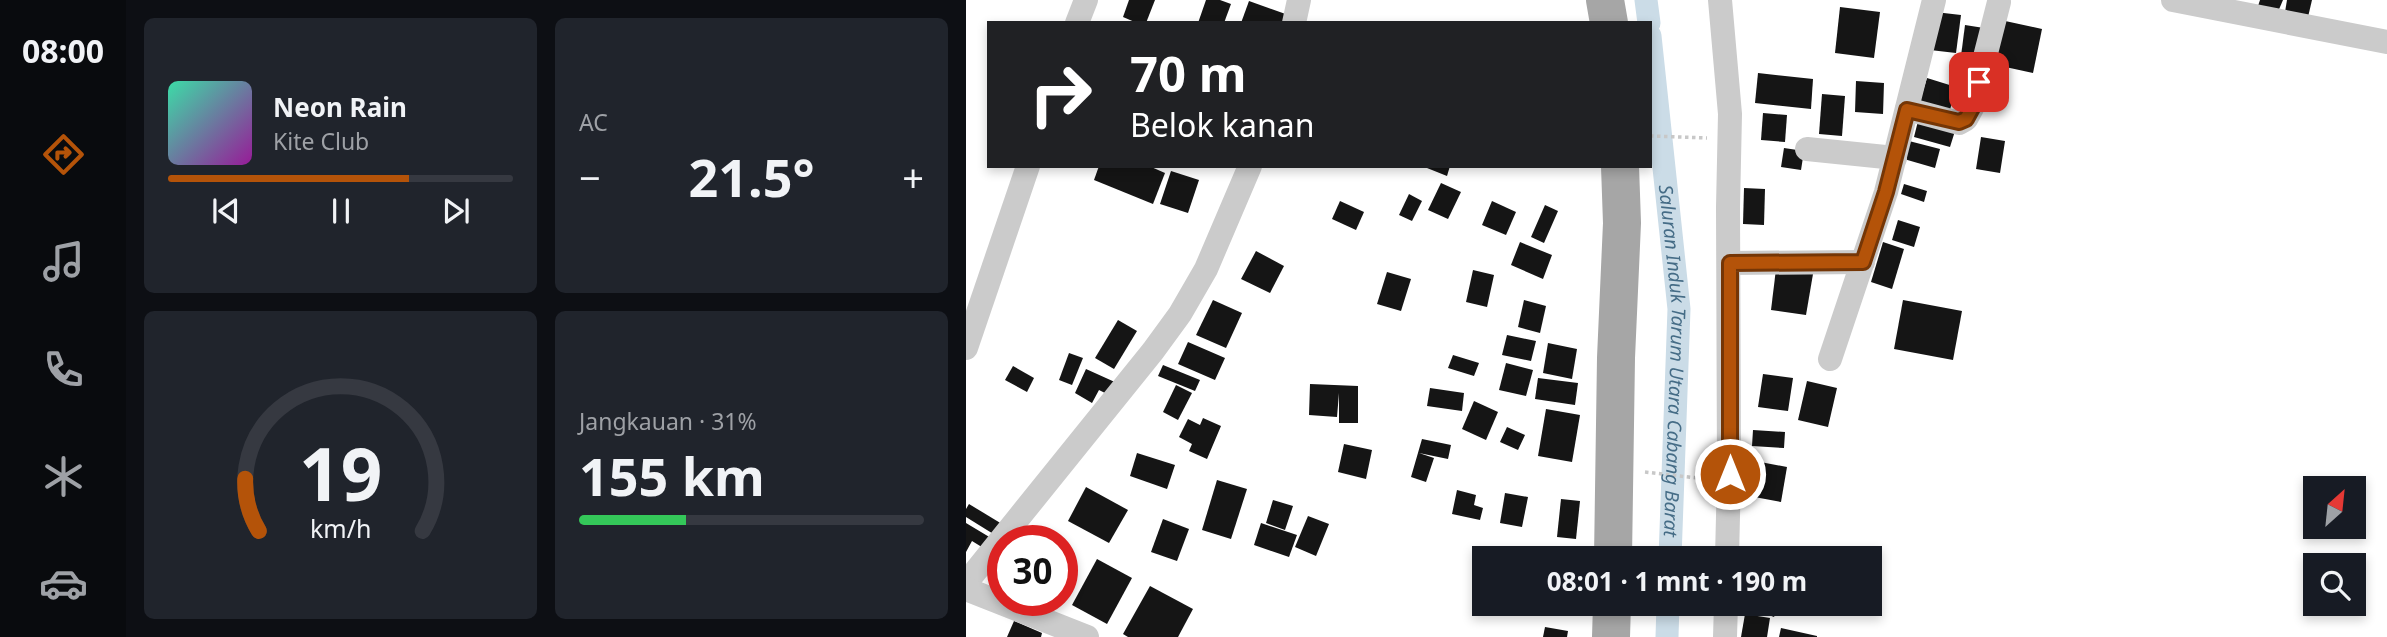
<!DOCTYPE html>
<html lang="id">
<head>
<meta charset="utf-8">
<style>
  body { margin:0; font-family:"Noto Sans",sans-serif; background:#20242c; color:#f1f3f6; height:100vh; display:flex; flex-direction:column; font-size:26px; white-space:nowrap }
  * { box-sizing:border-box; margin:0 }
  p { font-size:23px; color:#9ea1a6 }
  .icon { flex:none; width:38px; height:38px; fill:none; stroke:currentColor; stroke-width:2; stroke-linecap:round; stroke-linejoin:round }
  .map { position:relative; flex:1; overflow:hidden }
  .sheet { display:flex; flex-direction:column; gap:18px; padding:18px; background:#0d0f14; width:840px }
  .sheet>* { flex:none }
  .guide { position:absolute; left:21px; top:21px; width:665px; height:147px; border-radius:0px; box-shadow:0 4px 10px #0003; background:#202124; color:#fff; overflow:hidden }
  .needle { width:46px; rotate:27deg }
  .buttons { position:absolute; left:1337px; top:476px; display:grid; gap:14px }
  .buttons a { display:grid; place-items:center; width:63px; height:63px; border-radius:0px; background:#171b24; box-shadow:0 4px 10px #0003; font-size:35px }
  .speed { position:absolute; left:21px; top:525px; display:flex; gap:14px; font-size:35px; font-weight:700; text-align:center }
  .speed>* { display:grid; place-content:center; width:91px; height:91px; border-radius:50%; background:#171b24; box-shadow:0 4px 10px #0003; line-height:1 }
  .speed .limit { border:10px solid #d22; background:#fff; color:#111 }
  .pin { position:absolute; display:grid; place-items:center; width:60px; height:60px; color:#fff; margin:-30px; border-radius:14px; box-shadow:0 4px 10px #0006 }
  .me { position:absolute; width:77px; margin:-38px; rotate:0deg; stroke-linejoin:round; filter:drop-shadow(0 0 5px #0008) }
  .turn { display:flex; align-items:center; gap:24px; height:147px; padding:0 28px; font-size:32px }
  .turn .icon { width:91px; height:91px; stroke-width:2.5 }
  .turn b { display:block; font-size:49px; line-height:60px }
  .big { font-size:52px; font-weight:700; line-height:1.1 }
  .sheet .tile { flex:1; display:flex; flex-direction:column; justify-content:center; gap:10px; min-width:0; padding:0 24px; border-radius:10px; background:#20242c }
  .sheet .dial { align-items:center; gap:0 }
  .dial svg { height:182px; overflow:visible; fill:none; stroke:#363941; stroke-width:7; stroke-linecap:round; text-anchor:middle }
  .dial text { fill:#f1f3f6; stroke:none }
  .song { display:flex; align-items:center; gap:21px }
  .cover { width:84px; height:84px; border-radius:10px; background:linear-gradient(135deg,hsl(160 70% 55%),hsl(300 70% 35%)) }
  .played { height:7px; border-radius:4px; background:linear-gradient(90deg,#b45309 70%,#363941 70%) }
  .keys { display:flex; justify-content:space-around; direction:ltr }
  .heat { display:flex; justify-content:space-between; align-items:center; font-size:38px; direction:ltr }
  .charge { height:10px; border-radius:5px; background:linear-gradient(90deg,#34c759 31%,#363941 0) }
  .sheet .tiles { flex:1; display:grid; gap:18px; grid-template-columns:repeat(2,1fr) }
  .trip { position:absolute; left:506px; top:546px; width:410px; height:70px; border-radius:0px; background:#171b24; box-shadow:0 4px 10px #0003; font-weight:700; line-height:70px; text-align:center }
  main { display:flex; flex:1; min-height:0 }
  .tabs { display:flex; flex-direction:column; width:126px; justify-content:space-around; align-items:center; background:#090b0e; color:#9ea1a6 }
  .tabs .icon { width:49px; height:49px }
  .tabs .current { color:#b45309 }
  .tabs b { font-size:32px; color:#f1f3f6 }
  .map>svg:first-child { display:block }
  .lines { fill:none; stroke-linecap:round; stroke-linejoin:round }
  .canal { stroke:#cbdce7; stroke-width:23 }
  .building { fill:#151515 }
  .path { stroke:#c8c8c8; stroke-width:3.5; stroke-dasharray:3.5 3.5; stroke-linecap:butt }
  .minor { stroke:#cbcbcb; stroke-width:24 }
  .primary { stroke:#a6a6a6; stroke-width:38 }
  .route-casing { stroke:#753606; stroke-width:18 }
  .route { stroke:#b45309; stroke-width:12 }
  .labels { text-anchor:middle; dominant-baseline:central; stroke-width:7; stroke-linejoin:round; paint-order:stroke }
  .water-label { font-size:19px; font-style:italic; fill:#456c86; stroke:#fff }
</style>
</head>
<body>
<main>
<nav class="tabs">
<b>08:00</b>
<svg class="icon current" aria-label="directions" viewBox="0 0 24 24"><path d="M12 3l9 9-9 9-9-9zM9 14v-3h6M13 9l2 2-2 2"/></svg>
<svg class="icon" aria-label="music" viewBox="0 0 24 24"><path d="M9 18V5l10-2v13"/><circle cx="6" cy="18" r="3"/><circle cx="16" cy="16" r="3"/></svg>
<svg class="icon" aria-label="phone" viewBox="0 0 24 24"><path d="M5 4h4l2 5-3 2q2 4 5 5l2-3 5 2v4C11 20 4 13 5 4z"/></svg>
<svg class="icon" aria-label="climate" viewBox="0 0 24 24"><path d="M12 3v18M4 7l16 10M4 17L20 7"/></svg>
<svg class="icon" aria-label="car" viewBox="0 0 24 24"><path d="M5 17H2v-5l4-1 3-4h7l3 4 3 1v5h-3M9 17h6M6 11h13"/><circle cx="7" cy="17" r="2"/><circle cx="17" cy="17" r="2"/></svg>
</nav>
<section class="sheet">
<div class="tiles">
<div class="tile">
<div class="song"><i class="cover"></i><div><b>Neon Rain</b><p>Kite Club</p></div></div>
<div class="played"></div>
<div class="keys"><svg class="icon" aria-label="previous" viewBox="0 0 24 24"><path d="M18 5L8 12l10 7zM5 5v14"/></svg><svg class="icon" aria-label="pause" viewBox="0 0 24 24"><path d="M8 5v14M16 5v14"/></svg><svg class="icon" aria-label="next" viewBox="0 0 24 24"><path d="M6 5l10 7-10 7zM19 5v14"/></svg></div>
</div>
<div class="tile"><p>AC</p>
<div class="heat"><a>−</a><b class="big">21.5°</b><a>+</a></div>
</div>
<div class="tile dial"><svg viewBox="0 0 100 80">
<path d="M14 69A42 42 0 1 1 86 69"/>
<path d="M14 69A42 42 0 0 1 8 46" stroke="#b45309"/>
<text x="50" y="56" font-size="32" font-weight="700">19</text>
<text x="50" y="72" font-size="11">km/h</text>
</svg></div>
<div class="tile"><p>Jangkauan · 31%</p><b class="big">155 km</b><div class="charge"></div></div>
</div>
</section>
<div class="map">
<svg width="1421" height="637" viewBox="0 0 1421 637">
  <rect width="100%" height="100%" fill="#fff"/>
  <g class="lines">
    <g class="canal">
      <polyline points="680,0 683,23"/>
      <path id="s1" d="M684,36L713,309L704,558"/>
      <polyline points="701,637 702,604"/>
    </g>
  </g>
  <g class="building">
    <polygon points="163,0 189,0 180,23 171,23 157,17"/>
    <polygon points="240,0 254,0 265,4 258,23 232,23"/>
    <polygon points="1294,0 1317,0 1311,14 1292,6"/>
    <polygon points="1321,0 1346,0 1342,17 1319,12"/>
    <polygon points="283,1 328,17 326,23 275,23"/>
    <polygon points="874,7 914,12 908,58 869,53"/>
    <polygon points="969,12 995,15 990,53 964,50"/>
    <polygon points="1030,19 1076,29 1067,73 1021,63"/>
    <polygon points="999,25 1018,28 1014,58 995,56"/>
    <polygon points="792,73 847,79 845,109 789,103"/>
    <polygon points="961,78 990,87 984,110 954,101"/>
    <polygon points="890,81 918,83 917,114 889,112"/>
    <polygon points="856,94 879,96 876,136 853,134"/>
    <polygon points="797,113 821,115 819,142 795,140"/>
    <polygon points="952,121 989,131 984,147 948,137"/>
    <polygon points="1015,137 1039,141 1034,173 1010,169"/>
    <polygon points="943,141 974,149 969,168 938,159"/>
    <polygon points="818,148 838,151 835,170 815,167"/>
    <polygon points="133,166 183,166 199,173 187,204 128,180"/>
    <polygon points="456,166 484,166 481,176"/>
    <polygon points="205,171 233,180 222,213 194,204"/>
    <polygon points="475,183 495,192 482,219 462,210"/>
    <polygon points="938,184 961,191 958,202 935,194"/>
    <polygon points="778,188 799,189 798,225 777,224"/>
    <polygon points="443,194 456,201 446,221 433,215"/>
    <polygon points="374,201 398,212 390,230 366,219"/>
    <polygon points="526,201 550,212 540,235 516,225"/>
    <polygon points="579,205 592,211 578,243 565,237"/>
    <polygon points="932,220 954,227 948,247 926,240"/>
    <polygon points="554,242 586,255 577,279 545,265"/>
    <polygon points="917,242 938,249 926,289 905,282"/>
    <polygon points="290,251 318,266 304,293 275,279"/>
    <polygon points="810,269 847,274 840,315 805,310"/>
    <polygon points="507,270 528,275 521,307 500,302"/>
    <polygon points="421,272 445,279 435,311 411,304"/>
    <polygon points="247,300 276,313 260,348 230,335"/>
    <polygon points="558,300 580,306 574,333 552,327"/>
    <polygon points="937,300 996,311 987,360 928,349"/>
    <polygon points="152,320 171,331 148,369 129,358"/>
    <polygon points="541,335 570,341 565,361 536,355"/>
    <polygon points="222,342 259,358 249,380 212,364"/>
    <polygon points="582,343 611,349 606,379 577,373"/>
    <polygon points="103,353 117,358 106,385 93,380"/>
    <polygon points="487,355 513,363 508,376 482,368"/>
    <polygon points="540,363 567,370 560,396 533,390"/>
    <polygon points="197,365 234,380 229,391 192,376"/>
    <polygon points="47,366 68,378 61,392 39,380"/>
    <polygon points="120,369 151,383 145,396 133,390 126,403 109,393"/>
    <polygon points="797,374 827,378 822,411 792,407"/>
    <polygon points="572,378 612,383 609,405 569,399"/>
    <polygon points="841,381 871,388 862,427 832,420"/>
    <polygon points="344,384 392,386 392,423 373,423 373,393 371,417 343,415"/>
    <polygon points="210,385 226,393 212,420 197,412"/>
    <polygon points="464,388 498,393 496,411 461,406"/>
    <polygon points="508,401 532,412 520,440 496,429"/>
    <polygon points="580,409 614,415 606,462 572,456"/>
    <polygon points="237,418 255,426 241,459 223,451 226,444 213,437 222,419 234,425"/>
    <polygon points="541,427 559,435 552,450 534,442"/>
    <polygon points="787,430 819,432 818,448 786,446"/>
    <polygon points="456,439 485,445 482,459 453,453 468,458 460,482 445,477"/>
    <polygon points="378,444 406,450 400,479 372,472"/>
    <polygon points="171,453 209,465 201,489 164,476"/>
    <polygon points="789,461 821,467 815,502 783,496"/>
    <polygon points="251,480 281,489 265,539 236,530"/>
    <polygon points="120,487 162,510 143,543 102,521"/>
    <polygon points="491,490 510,495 508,505 517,508 514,520 486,514"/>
    <polygon points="539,493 562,497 556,527 534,523"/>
    <polygon points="595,499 614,501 610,539 591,537"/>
    <polygon points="307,500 327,506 319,530 300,523"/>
    <polygon points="3,504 36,524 29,535 0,517 0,509"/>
    <polygon points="342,516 363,524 350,556 329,547"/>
    <polygon points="197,519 223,529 211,561 185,552"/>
    <polygon points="0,523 25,538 19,549 6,541 0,552"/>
    <polygon points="295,523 331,535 323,557 288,545"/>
    <polygon points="131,559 166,578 141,624 106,605"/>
    <polygon points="184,586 227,609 212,637 162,637 157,634"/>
    <polygon points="799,604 814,604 808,617 795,612"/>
    <polygon points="779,614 804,618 801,637 775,637"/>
    <polygon points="48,621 76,633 75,637 41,637"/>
    <polygon points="579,627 602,631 601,637 577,637"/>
    <polygon points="815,628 851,636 851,637 813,637"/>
  </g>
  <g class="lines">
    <g class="path">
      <polyline points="684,136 741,138"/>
      <polyline points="679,472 740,479"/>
    </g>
    <g class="minor">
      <polyline points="754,0 764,114 762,207 763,474 761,558"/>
      <polyline points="1207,0 1421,42"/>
      <polyline points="111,23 120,0"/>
      <polyline points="328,23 333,0"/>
      <polyline points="941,109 993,123 1000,119 1006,108 1033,2"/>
      <polyline points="841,149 929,158"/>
      <polyline points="764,263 897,262"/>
      <polyline points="0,348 62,166"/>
      <polyline points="864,359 920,192 968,0"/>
      <polyline points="0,583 187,351 214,314 240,269 284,166"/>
      <polyline points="0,589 121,637"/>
      <polyline points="759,637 760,604"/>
    </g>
    <g class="primary">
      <polyline points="639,0 643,23"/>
      <polyline points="647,558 650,358 656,223 654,166"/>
      <polyline points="645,637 646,604"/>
    </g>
  </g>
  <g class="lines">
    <g class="route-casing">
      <polyline id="route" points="764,474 764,263 897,262 920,192 941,110 993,122 1000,119 1006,108 1013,82"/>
    </g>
    <use href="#route" class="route"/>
  </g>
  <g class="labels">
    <g class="water-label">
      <text stroke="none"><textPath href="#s1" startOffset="326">Saluran Induk Tarum Utara Cabang Barat</textPath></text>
    </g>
  </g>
</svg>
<div class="buttons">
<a><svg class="needle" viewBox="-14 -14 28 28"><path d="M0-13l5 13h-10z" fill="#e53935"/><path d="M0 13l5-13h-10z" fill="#9ea1a6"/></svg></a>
<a><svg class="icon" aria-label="search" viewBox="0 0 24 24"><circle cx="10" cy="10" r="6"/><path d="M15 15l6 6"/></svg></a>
</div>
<div class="speed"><div class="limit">30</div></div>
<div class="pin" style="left:1013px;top:82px;background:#d93025"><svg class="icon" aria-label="arrive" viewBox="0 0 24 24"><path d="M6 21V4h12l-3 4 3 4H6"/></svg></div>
<svg class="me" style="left:764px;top:474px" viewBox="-20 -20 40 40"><circle r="17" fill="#b45309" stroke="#fff" stroke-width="3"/><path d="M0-11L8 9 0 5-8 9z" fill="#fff"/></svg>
<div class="trip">08:01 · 1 mnt · 190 m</div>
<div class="guide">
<div class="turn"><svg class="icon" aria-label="right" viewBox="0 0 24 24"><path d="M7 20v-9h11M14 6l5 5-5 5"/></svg><div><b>70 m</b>Belok kanan</div></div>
</div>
</div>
</main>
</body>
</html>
